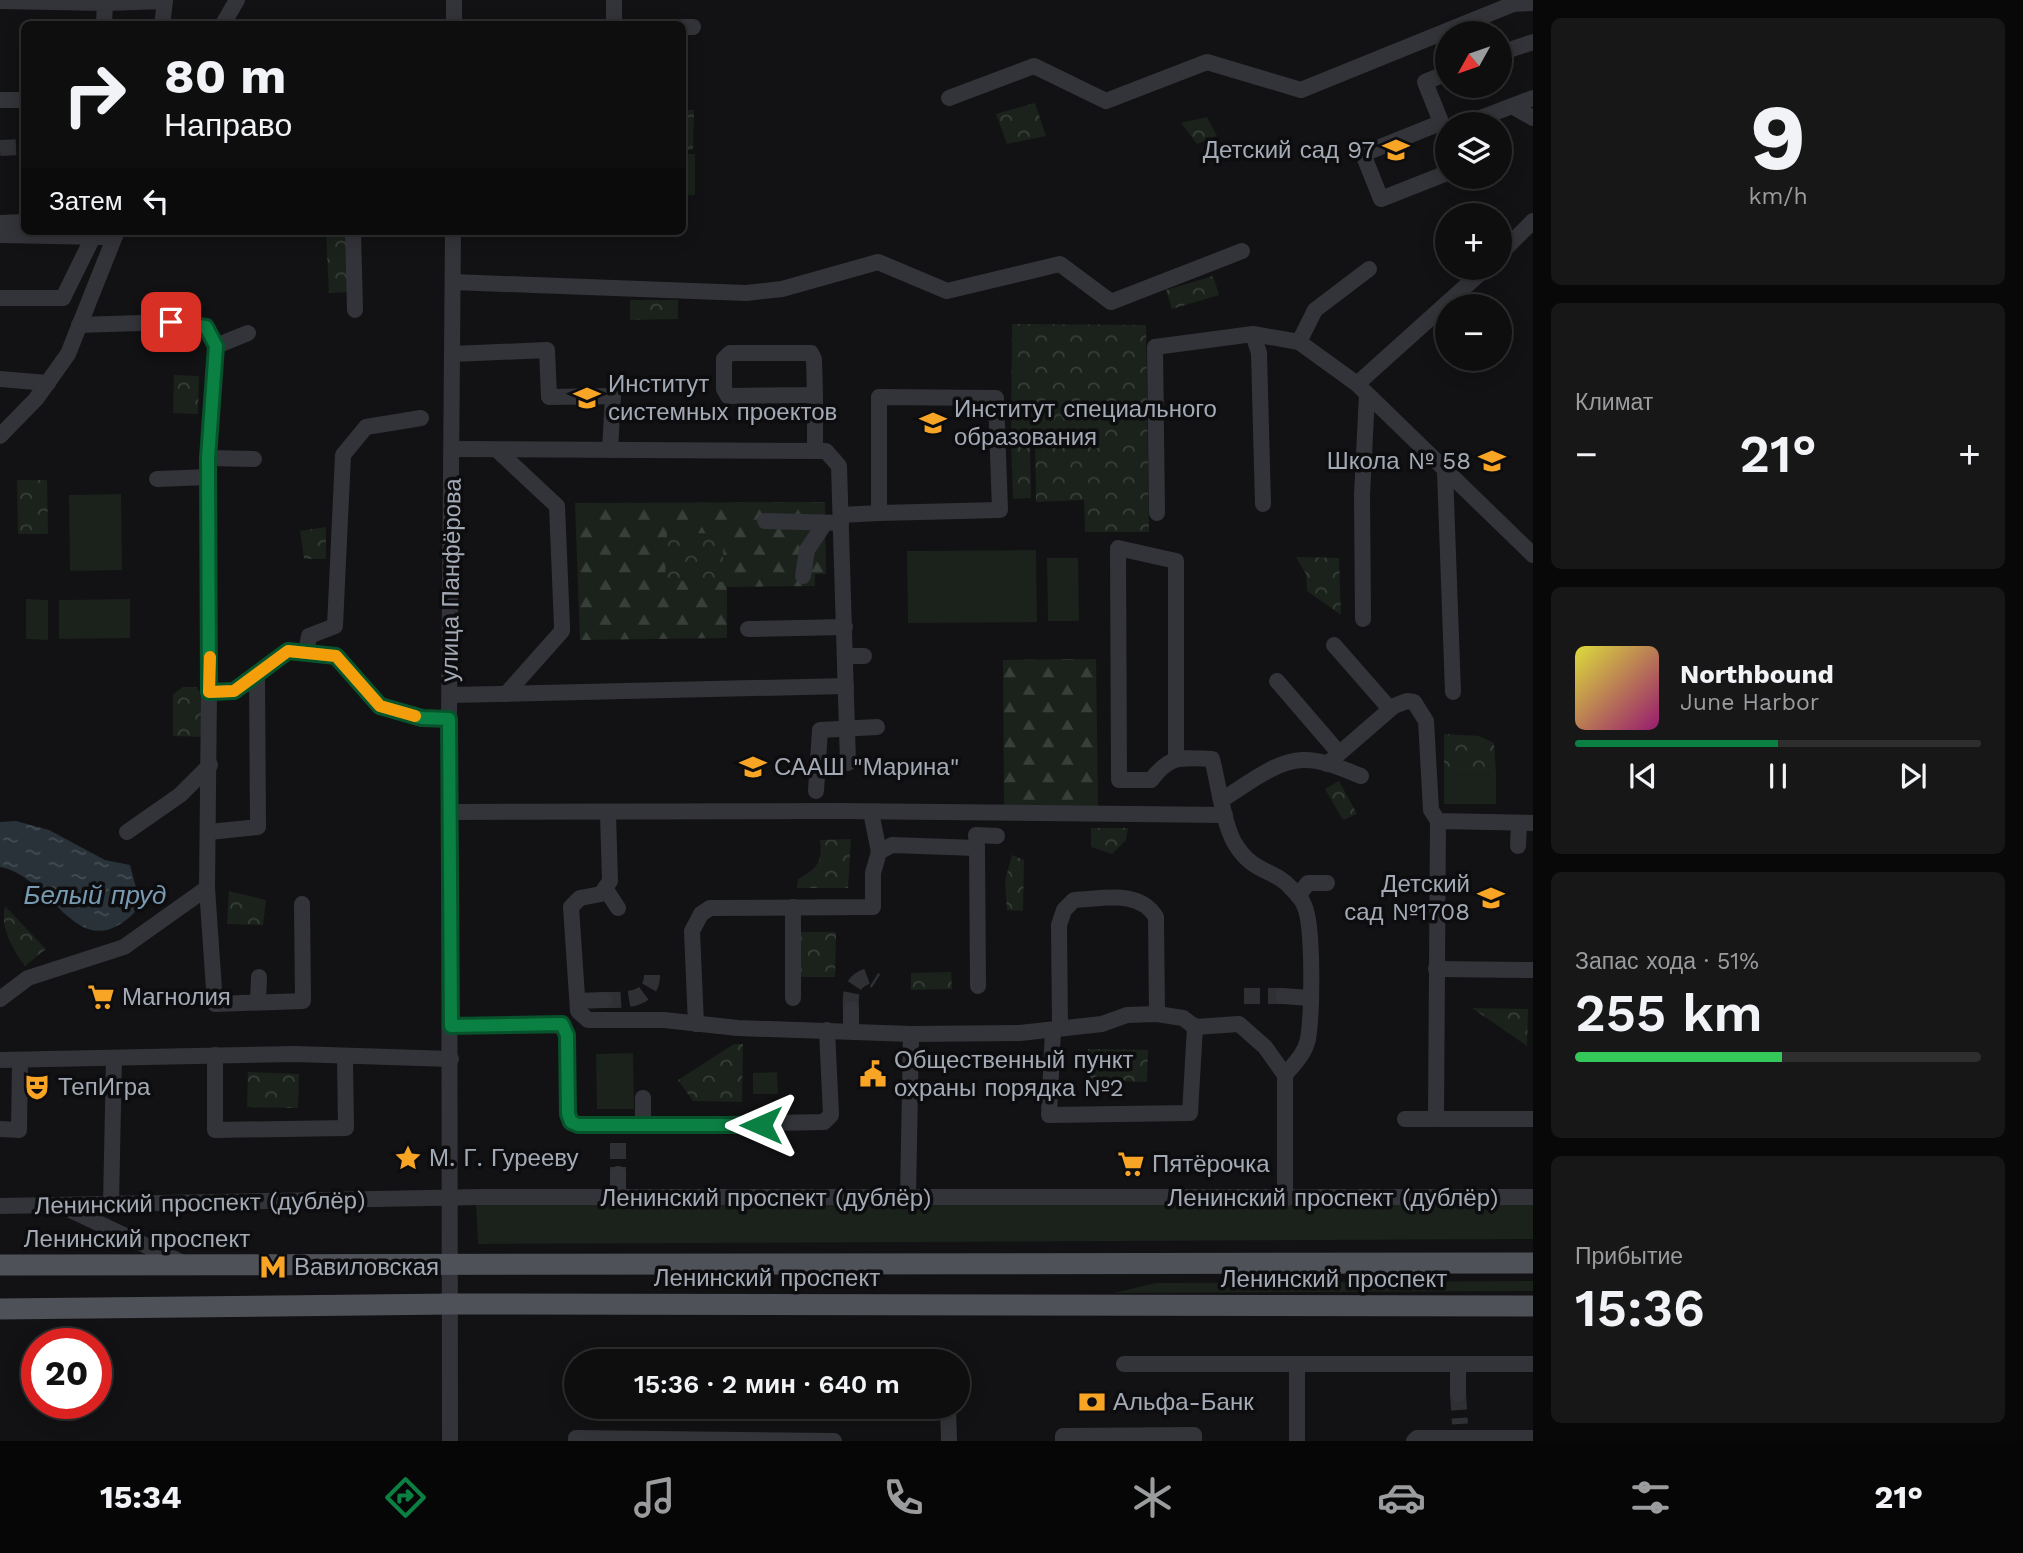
<!DOCTYPE html>
<html lang="ru">
<head>
<meta charset="utf-8">
<style>
  body { margin:0; font-family:"Work Sans",sans-serif; background:#171718; color:#f1f3f6; height:100vh; display:flex; flex-direction:column; font-size:26px; white-space:nowrap }
  * { box-sizing:border-box; margin:0 }
  p { font-size:23px; color:#9b9c9e }
  .icon { flex:none; width:38px; height:38px; fill:none; stroke:currentColor; stroke-width:2; stroke-linecap:round; stroke-linejoin:round }
  .map { position:relative; flex:1; overflow:hidden }
  .sheet { display:flex; flex-direction:column; gap:18px; padding:18px; background:#080808; width:490px }
  .sheet>* { flex:none }
  .banner { position:absolute; left:21px; top:21px; width:665px; height:214px; border-radius:10px; box-shadow:0 4px 18px #0003,0 0 0 2px #2e2e2f; background:#0e0e0f; color:#f1f3f6; overflow:hidden }
  .needle { width:46px; rotate:230deg }
  .tools { position:absolute; left:1435px; top:21px; display:grid; gap:14px }
  .tools a { display:grid; place-items:center; width:77px; height:77px; border-radius:50%; background:#0e0e0f; box-shadow:0 4px 18px #0003,0 0 0 2px #2e2e2f; font-size:35px }
  .speed { position:absolute; left:21px; top:1328px; display:flex; gap:14px; font-size:35px; font-weight:700; text-align:center }
  .speed>* { display:grid; place-content:center; width:91px; height:91px; border-radius:50%; background:#0e0e0f; box-shadow:0 4px 18px #0003,0 0 0 2px #2e2e2f; line-height:1 }
  .speed .limit { border:10px solid #d22; background:#fff; color:#111 }
  .pin { position:absolute; display:grid; place-items:center; width:60px; height:60px; color:#fff; margin:-30px; border-radius:14px; box-shadow:0 4px 10px #0006 }
  .me { position:absolute; width:77px; margin:-38px; rotate:270deg; stroke-linejoin:round; filter:drop-shadow(0 0 5px #0008) }
  .turn { display:flex; align-items:center; gap:24px; height:147px; padding:0 28px; font-size:32px }
  .turn .icon { width:91px; height:91px; stroke-width:2.5 }
  .turn b { display:block; font-size:49px; line-height:60px }
  .then { display:flex; align-items:center; height:66px; padding:0 28px; background:#0003; gap:14px; font-size:26px }
  .big { font-size:52px; font-weight:600; line-height:1.1 }
  .sheet .tile { flex:1; display:flex; flex-direction:column; justify-content:center; gap:10px; min-width:0; padding:0 24px; border-radius:10px; background:#171718 }
  .sheet .dial { align-items:center; gap:0 }
  .dial b { font-size:91px; line-height:1 }
  .song { display:flex; align-items:center; gap:21px }
  .cover { width:84px; height:84px; border-radius:10px; background:linear-gradient(135deg,hsl(60 70% 55%),hsl(320 70% 35%)) }
  .played { height:7px; border-radius:4px; background:linear-gradient(90deg,#0b8043 50%,#2e2e2f 50%) }
  .keys { display:flex; justify-content:space-around; direction:ltr }
  .heat { display:flex; justify-content:space-between; align-items:center; font-size:38px; direction:ltr }
  .charge { height:10px; border-radius:5px; background:linear-gradient(90deg,#34c759 51%,#2e2e2f 0) }
  .trip { position:absolute; left:564px; top:1349px; width:406px; height:70px; border-radius:35px; background:#0e0e0f; box-shadow:0 4px 18px #0003,0 0 0 2px #2e2e2f; font-weight:600; line-height:70px; text-align:center }
  .tabs { display:flex; height:112px; justify-content:space-around; align-items:center; background:#060606; color:#9b9c9e }
  .tabs .icon { width:49px; height:49px }
  .tabs .current { color:#0b8043 }
  .tabs b { font-size:32px; color:#f1f3f6 }
  main { display:flex; flex:1; min-height:0 }
  .map>svg:first-child { display:block }
  .grass { fill:#1a221b }
  .forest { fill:url(#forest-firs) }
  .park { fill:url(#park-crowns) }
  .water { fill:url(#water-ripples) }
  .lines { fill:none; stroke-linecap:round; stroke-linejoin:round }
  .minor-tunnel { stroke:#2f3034; stroke-width:16; stroke-dasharray:16 8; stroke-linecap:butt }
  .minor { stroke:#333439; stroke-width:16 }
  .major { stroke:#4f5158; stroke-width:21 }
  .route-casing { stroke:#07532c; stroke-width:18 }
  .route { stroke:#0b8043; stroke-width:12 }
  .slow { stroke:#f59e0b; stroke-width:12 }
  .labels { text-anchor:middle; dominant-baseline:central; stroke-width:7; stroke-linejoin:round; paint-order:stroke }
  .poi-label { font-size:24px; fill:#a3aab5; stroke:#0d0d0f; text-anchor:start }
  .street-label { font-size:24px; fill:#a3aab5; stroke:#0d0d0f }
  .water-label { font-size:26px; font-style:italic; fill:#789ab2; stroke:#0d0d0f }
</style>
</head>
<body>
<main>
<div class="map">
<svg width="1533" height="1441" viewBox="0 0 1533 1441">
  <defs>
    <pattern id="forest-firs" width="22" height="20" patternUnits="userSpaceOnUse" patternTransform="scale(1.75)"><rect width="22" height="20" fill="#1a221b"/><path d="M5 1l3.5 6h-7zM16 11l3.5 6h-7z" fill="#383f3a"/></pattern>
    <pattern id="park-crowns" width="20" height="18" patternUnits="userSpaceOnUse" patternTransform="scale(1.75)"><rect width="20" height="18" fill="#1a221b"/><path d="M2 6a3 3 0 1 1 6 0M12 15a3 3 0 1 1 6 0" fill="none" stroke="#383f3a"/></pattern>
    <pattern id="water-ripples" width="26" height="14" patternUnits="userSpaceOnUse" patternTransform="scale(1.75)"><rect width="26" height="14" fill="#283238"/><path d="M2 4q2-2 4 0t4 0M15 11q2-2 4 0t4 0" fill="none" stroke="#444d53"/></pattern>
  </defs>
  <rect width="100%" height="100%" fill="#121214"/>
  <g class="grass">
    <rect x="683" y="154" width="12" height="41"/>
    <polygon points="121,494 122,570 70,571 69,495"/>
    <polygon points="1036,550 1037,622 908,623 907,551"/>
    <polygon points="1047,558 1078,558 1079,621 1048,621"/>
    <polygon points="26,599 48,600 48,640 26,639"/>
    <polygon points="130,599 130,638 59,639 59,600"/>
    <polygon points="1496,774 1496,804 1444,804 1444,775"/>
    <polygon points="633,1053 634,1109 597,1109 596,1054"/>
    <polygon points="777,1072 778,1094 753,1094 753,1073"/>
    <polygon points="1533,1203 1533,1239 478,1244 476,1204"/>
    <polygon points="1533,1281 1533,1291 1114,1293 1155,1283"/>
  </g>
  <g class="forest">
    <polygon points="825,502 826,574 815,574 815,586 727,587 727,638 580,640 575,503"/>
    <polygon points="1096,659 1098,806 1004,805 1003,660"/>
  </g>
  <g class="park">
    <polygon points="1035,103 1046,136 1007,144 996,114"/>
    <polygon points="683,110 694,110 693,150 683,150"/>
    <polygon points="1207,117 1217,136 1197,144 1181,123"/>
    <polygon points="326,231 346,231 349,292 329,293"/>
    <polygon points="1213,276 1219,295 1172,309 1166,290"/>
    <polygon points="630,300 678,300 678,319 630,320"/>
    <polygon points="1012,324 1146,325 1149,532 1085,532 1084,500 1036,502 1035,434 1011,436"/>
    <polygon points="174,375 199,376 198,414 173,413"/>
    <polygon points="1011,440 1030,440 1031,498 1013,499"/>
    <polygon points="17,480 47,480 48,534 18,534"/>
    <polygon points="326,527 326,559 304,559 300,531"/>
    <polygon points="667,532 724,534 722,582 665,580"/>
    <polygon points="1296,557 1339,558 1341,615 1307,591 1306,574"/>
    <polygon points="183,687 196,687 204,697 203,737 173,736 173,694"/>
    <polygon points="1444,734 1479,736 1494,743 1496,774 1444,775"/>
    <polygon points="1339,781 1357,814 1343,820 1325,789"/>
    <polygon points="1091,828 1128,828 1126,840 1112,854 1091,847"/>
    <path d="M851,839L848,888H797L798,879C817,869 823,862 820,840Z"/>
    <polygon points="1012,855 1024,860 1023,911 1007,910 1005,881"/>
    <polygon points="229,891 266,900 263,925 227,924"/>
    <path d="M5,906L46,949L25,966C12,949 0,927 5,906Z"/>
    <polygon points="799,932 836,932 835,977 798,977"/>
    <polygon points="951,972 952,989 911,990 911,973"/>
    <polygon points="1472,1008 1528,1009 1527,1046"/>
    <polygon points="734,1044 743,1044 742,1102 693,1101 678,1080"/>
    <polygon points="1088,1049 1148,1050 1147,1082 1088,1080"/>
    <polygon points="248,1072 299,1074 298,1108 247,1107"/>
  </g>
  <path class="water" d="M16,821L49,830L105,860L130,865L139,899L137,910C78,972 55,877 0,867V822Z"/>
  <g class="lines">
    <g class="minor-tunnel">
      <polyline points="0,148 24,147"/>
      <polyline points="1244,996 1283,996"/>
      <path d="M605,1000C625,1000 652,1001 652,975"/>
      <path d="M851,1009C850,993 851,982 868,976L876,981"/>
      <polyline points="618,1143 618,1174"/>
      <polyline points="1458,1394 1460,1424"/>
    </g>
    <g class="minor">
      <polyline points="614,0 614,24"/>
      <polyline points="0,1 105,3 104,24"/>
      <polyline points="105,3 165,1 163,18"/>
      <polyline points="223,24 237,0"/>
      <polyline points="454,24 454,0"/>
      <polyline points="682,27 693,27"/>
      <polyline points="1500,53 1533,42"/>
      <polyline points="949,98 1034,66 1106,101 1207,62 1301,90 1513,4 1533,3"/>
      <polyline points="0,100 24,100"/>
      <polyline points="1512,106 1533,118"/>
      <polyline points="1440,123 1363,154 1381,199 1447,173"/>
      <polyline points="1465,124 1533,98"/>
      <polyline points="1445,132 1425,82 1447,73"/>
      <polyline points="0,223 24,222"/>
      <polyline points="353,231 355,310"/>
      <polyline points="0,235 103,237"/>
      <polyline points="1500,254 1533,221"/>
      <polyline points="453,282 746,293 782,289 878,262 947,291 1060,264 1111,302 1242,251"/>
      <polyline points="0,298 63,298 93,237"/>
      <polyline points="79,325 171,322 206,327 216,346 208,458 209,692"/>
      <polyline points="1253,334 1259,353 1263,504"/>
      <polyline points="1299,342 1315,310 1369,269"/>
      <polyline points="216,346 248,333"/>
      <polygon points="730,353 811,353 814,359 815,395 728,396 724,389 724,359"/>
      <polyline points="453,354 547,350 549,397 613,396 610,450"/>
      <polyline points="0,379 48,383"/>
      <polyline points="1357,384 1486,268"/>
      <polyline points="815,395 815,451"/>
      <polyline points="0,436 36,399 68,354 117,231"/>
      <polyline points="453,449 826,451 839,466 848,763"/>
      <polyline points="497,450 557,506 562,626 562,631 506,694"/>
      <polyline points="208,458 254,459"/>
      <polyline points="1445,472 1453,692"/>
      <polyline points="157,479 209,477"/>
      <polyline points="1157,513 1155,347 1253,334 1299,342 1357,384 1533,555"/>
      <polyline points="841,515 879,513 879,397 996,398 1000,510 879,513"/>
      <polyline points="765,521 841,523"/>
      <polyline points="803,576 807,550 825,523"/>
      <polyline points="1363,619 1362,495 1367,394"/>
      <polyline points="748,629 845,627"/>
      <polyline points="1334,645 1390,709"/>
      <polyline points="306,653 309,636 335,626 343,455 366,427 421,418"/>
      <polyline points="846,656 864,656"/>
      <polyline points="1277,681 1339,753"/>
      <polyline points="450,695 846,686"/>
      <path d="M1176,758V561L1118,548L1119,780H1151C1171,754 1181,758 1212,759C1218,781 1223,823 1234,842C1253,875 1274,868 1291,888C1295,892 1302,899 1304,905C1314,925 1312,1015 1308,1039C1305,1054 1294,1064 1285,1075V1199"/>
      <polyline points="1327,764 1394,706 1407,701 1414,702 1426,721 1431,810 1438,821 1533,823"/>
      <polyline points="816,791 820,730 877,727"/>
      <path d="M1223,799C1246,785 1275,761 1302,760C1322,759 1343,769 1361,776"/>
      <polyline points="450,812 838,811 1225,815"/>
      <polyline points="871,812 879,852"/>
      <polyline points="608,814 610,881 601,894 580,898 571,907 578,1011 588,1020 664,1020 738,1028 911,1034 1020,1033 1102,1024 1127,1015 1157,1014 1183,1018 1195,1027 1239,1024 1265,1047 1285,1075"/>
      <polyline points="1438,821 1436,1119 1533,1119"/>
      <polyline points="127,832 180,795 210,765"/>
      <polyline points="209,832 258,827 257,676"/>
      <polyline points="1518,846 1519,823"/>
      <polyline points="977,848 978,986"/>
      <polyline points="207,888 215,1004 303,1001 302,904"/>
      <polyline points="605,888 618,908"/>
      <polyline points="1298,896 1308,883 1327,883"/>
      <polyline points="1436,969 1533,970"/>
      <polyline points="1283,996 1309,998"/>
      <polyline points="793,998 793,907"/>
      <polyline points="0,999 28,978 124,947 207,888 209,692 234,691 288,651 336,656 380,706 422,718 449,719"/>
      <polyline points="578,1001 605,1000"/>
      <polyline points="258,1002 259,977"/>
      <polyline points="851,1009 851,1031"/>
      <polyline points="696,1024 692,931 701,914 710,908 873,907 873,873 879,852 892,845 977,848 976,835 997,836"/>
      <polyline points="451,1026 562,1025 567,1035 568,1114 571,1122 578,1125 618,1126 824,1122 831,1115 827,1030"/>
      <path d="M1060,1027L1059,925L1064,910L1074,900C1103,899 1139,889 1156,917L1157,1014"/>
      <polyline points="1053,1030 1049,1115 1190,1113 1195,1027"/>
      <polyline points="215,1055 215,1130 346,1128 345,1056"/>
      <polyline points="0,1060 296,1054 451,1059"/>
      <polyline points="1405,1119 1436,1119"/>
      <polyline points="643,1126 643,1098"/>
      <polyline points="0,1129 19,1130 20,1060"/>
      <polyline points="618,1174 618,1198"/>
      <polyline points="908,1197 911,1034"/>
      <polyline points="111,1204 114,1058"/>
      <polyline points="0,1206 481,1197 1533,1197"/>
      <polyline points="64,1207 183,1263"/>
      <polyline points="1124,1364 1533,1364"/>
      <polyline points="1297,1365 1297,1441"/>
      <polyline points="1458,1365 1458,1394"/>
      <polyline points="948,1407 949,1441"/>
      <polyline points="450,1441 449,719 453,231"/>
      <polyline points="576,1441 576,1438 834,1441"/>
      <polyline points="1063,1441 1063,1436 1194,1435 1194,1441"/>
      <polyline points="1414,1441 1417,1438 1533,1438"/>
    </g>
    <g class="major">
      <polyline points="0,1265 1533,1263"/>
      <polyline points="0,1309 452,1304 1533,1306"/>
    </g>
  </g>
  <g class="lines">
    <g class="route-casing">
      <polyline id="route" points="171,322 206,327 216,346 208,458 209,692 234,691 288,651 336,656 380,706 422,718 449,719 451,1026 562,1024 567,1035 568,1114 571,1122 578,1125 761,1125"/>
    </g>
    <use href="#route" class="route"/>
    <polyline class="slow" points="210,657 209,692 234,691 288,651 336,656 380,706 415,716"/>
  </g>
  <defs>
    <g id="school-bare" transform="scale(2.1)"><path d="M0-5L7-2L0 1L-7-2ZM-4 1L0 2.5L4 1V4Q0 6-4 4Z" fill="#f8a526" stroke="#0d0d0f" stroke-width="2.5" paint-order="stroke"/></g>
    <g id="university-bare" transform="scale(2.1)"><path d="M0-5L7-2L0 1L-7-2ZM-4 1L0 2.5L4 1V4Q0 6-4 4Z" fill="#f8a526" stroke="#0d0d0f" stroke-width="2.5" paint-order="stroke"/></g>
    <g id="supermarket-bare" transform="scale(2.1)"><path d="M-6-5.5h2.5l.6 2H6L4.5 2H-2.5L-4.4-4H-6ZM-1.5 3.2a1.3 1.3 0 1 0 .1 0ZM3 3.2a1.3 1.3 0 1 0 .1 0Z" fill="#f8a526" stroke="#0d0d0f" stroke-width="2.5" paint-order="stroke"/></g>
    <g id="civic-bare" transform="scale(2.1)"><path d="M-.6-6.5H3V-4.5H.6V-3L4-1V1h2V6H-6V1h2V-1L-.6-3ZM-1.2 2.5V6h2.4V2.5Z" fill="#f8a526" stroke="#0d0d0f" stroke-width="2.5" paint-order="stroke"/></g>
    <g id="theatre-bare" transform="scale(2.1)"><path d="M-5-5.5Q0-4 5-5.5V0Q5 5 0 6Q-5 5-5 0ZM-3.3-2.5H-1v1.5H-3.3ZM1-2.5H3.3v1.5H1ZM-2.8 1Q0 5.5 2.8 1Z" fill="#f8a526" stroke="#0d0d0f" stroke-width="2.5" paint-order="stroke"/></g>
    <g id="sight-bare" transform="scale(2.1)"><path d="M0-6L1.8-2.2L6-1.7L2.9 1.2L3.7 5.4L0 3.3L-3.7 5.4L-2.9 1.2L-6-1.7L-1.8-2.2Z" fill="#f8a526" stroke="#0d0d0f" stroke-width="2.5" paint-order="stroke"/></g>
    <g id="metro-bare" transform="scale(2.1)"><path d="M-5.5 5V-5H-3L0 0L3-5H5.5V5H3V-.5L0 4L-3-.5V5Z" fill="#f8a526" stroke="#0d0d0f" stroke-width="2.5" paint-order="stroke"/></g>
    <g id="bank-bare" transform="scale(2.1)"><path d="M-6-4H6V4H-6ZM0-2.3a2.3 2.3 0 1 0 0 4.6a2.3 2.3 0 1 0 0-4.6Z" fill="#f8a526" stroke="#0d0d0f" stroke-width="2.5" paint-order="stroke"/></g>
  </defs>
  <g fill-rule="evenodd">
    <use href="#school-bare" x="1396" y="150"/>
    <use href="#university-bare" x="587" y="398"/>
    <use href="#university-bare" x="933" y="423"/>
    <use href="#school-bare" x="1492" y="461"/>
    <use href="#school-bare" x="753" y="767"/>
    <use href="#school-bare" x="1491" y="898"/>
    <use href="#supermarket-bare" x="101" y="997"/>
    <use href="#civic-bare" x="873" y="1074"/>
    <use href="#theatre-bare" x="37" y="1087"/>
    <use href="#sight-bare" x="408" y="1158"/>
    <use href="#supermarket-bare" x="1131" y="1164"/>
    <use href="#metro-bare" x="273" y="1267"/>
    <use href="#bank-bare" x="1092" y="1402"/>
  </g>
  <g class="labels">
    <g class="poi-label">
      <text x="1375" y="150" text-anchor="end">Детский сад 97</text>
      <text x="608" y="384">Институт<tspan x="608" dy="28">системных проектов</tspan></text>
      <text x="954" y="409">Институт специального<tspan x="954" dy="28">образования</tspan></text>
      <text x="1471" y="461" text-anchor="end">Школа № 58</text>
      <text x="774" y="767">СААШ "Марина"</text>
      <text x="1470" y="884" text-anchor="end">Детский<tspan x="1470" dy="28">сад №1708</tspan></text>
      <text x="122" y="997">Магнолия</text>
      <text x="894" y="1060">Общественный пункт<tspan x="894" dy="28">охраны порядка №2</tspan></text>
      <text x="58" y="1087">ТепИгра</text>
      <text x="429" y="1158">М. Г. Гурееву</text>
      <text x="1152" y="1164">Пятёрочка</text>
      <text x="294" y="1267">Вавиловская</text>
      <text x="1113" y="1402">Альфа-Банк</text>
    </g>
    <g class="street-label">
      <text transform="translate(451 580) rotate(-89)">улица Панфёрова</text>
      <text x="766" y="1198">Ленинский проспект (дублёр)</text>
      <text x="1333" y="1198">Ленинский проспект (дублёр)</text>
      <text transform="translate(200 1203) rotate(-1)">Ленинский проспект (дублёр)</text>
      <text x="137" y="1239">Ленинский проспект</text>
      <text x="767" y="1278">Ленинский проспект</text>
      <text x="1334" y="1279">Ленинский проспект</text>
    </g>
    <g class="water-label">
      <text x="95" y="895">Белый пруд</text>
    </g>
  </g>
</svg>
<div class="tools">
<a><svg class="needle" viewBox="-14 -14 28 28"><path d="M0-13l5 13h-10z" fill="#e53935"/><path d="M0 13l5-13h-10z" fill="#9b9c9e"/></svg></a>
<a><svg class="icon" aria-label="layers" viewBox="0 0 24 24"><path d="M12 4l9 5-9 5-9-5zM3 14l9 5 9-5"/></svg></a>
<a>+</a>
<a>−</a>
</div>
<div class="speed"><div class="limit">20</div></div>
<div class="pin" style="left:171px;top:322px;background:#d93025"><svg class="icon" aria-label="arrive" viewBox="0 0 24 24"><path d="M6 21V4h12l-3 4 3 4H6"/></svg></div>
<svg class="me" style="left:761px;top:1125px" viewBox="-20 -20 40 40"><path d="M0-17L14 15 0 8-14 15z" fill="#0b8043" stroke="#fff" stroke-width="4"/></svg>
<div class="trip">15:36 · 2 мин · 640 m</div>
<div class="banner">
<div class="turn"><svg class="icon" aria-label="right" viewBox="0 0 24 24"><path d="M7 20v-9h11M14 6l5 5-5 5"/></svg><div><b>80 m</b>Направо</div></div>
<div class="then">Затем<svg class="icon" aria-label="left" viewBox="0 0 24 24"><path d="M17 20v-9H6M10 6l-5 5 5 5"/></svg></div>
</div>
</div>
<section class="sheet">
<div class="tile dial"><b>9</b><p>km/h</p></div>
<div class="tile"><p>Климат</p>
<div class="heat"><a>−</a><b class="big">21°</b><a>+</a></div>
</div>
<div class="tile">
<div class="song"><i class="cover"></i><div><b>Northbound</b><p>June Harbor</p></div></div>
<div class="played"></div>
<div class="keys"><svg class="icon" aria-label="previous" viewBox="0 0 24 24"><path d="M18 5L8 12l10 7zM5 5v14"/></svg><svg class="icon" aria-label="pause" viewBox="0 0 24 24"><path d="M8 5v14M16 5v14"/></svg><svg class="icon" aria-label="next" viewBox="0 0 24 24"><path d="M6 5l10 7-10 7zM19 5v14"/></svg></div>
</div>
<div class="tile"><p>Запас хода · 51%</p><b class="big">255 km</b><div class="charge"></div></div>
<div class="tile"><p>Прибытие</p><b class="big">15:36</b></div>
</section>
</main>
<nav class="tabs">
<b>15:34</b>
<svg class="icon current" aria-label="directions" viewBox="0 0 24 24"><path d="M12 3l9 9-9 9-9-9zM9 14v-3h6M13 9l2 2-2 2"/></svg>
<svg class="icon" aria-label="music" viewBox="0 0 24 24"><path d="M9 18V5l10-2v13"/><circle cx="6" cy="18" r="3"/><circle cx="16" cy="16" r="3"/></svg>
<svg class="icon" aria-label="phone" viewBox="0 0 24 24"><path d="M5 4h4l2 5-3 2q2 4 5 5l2-3 5 2v4C11 20 4 13 5 4z"/></svg>
<svg class="icon" aria-label="climate" viewBox="0 0 24 24"><path d="M12 3v18M4 7l16 10M4 17L20 7"/></svg>
<svg class="icon" aria-label="car" viewBox="0 0 24 24"><path d="M5 17H2v-5l4-1 3-4h7l3 4 3 1v5h-3M9 17h6M6 11h13"/><circle cx="7" cy="17" r="2"/><circle cx="17" cy="17" r="2"/></svg>
<svg class="icon" aria-label="filters" viewBox="0 0 24 24"><path d="M4 7h16M4 17h16"/><circle cx="9" cy="7" r="2"/><circle cx="15" cy="17" r="2"/></svg>
<b>21°</b>
</nav>
</body>
</html>
